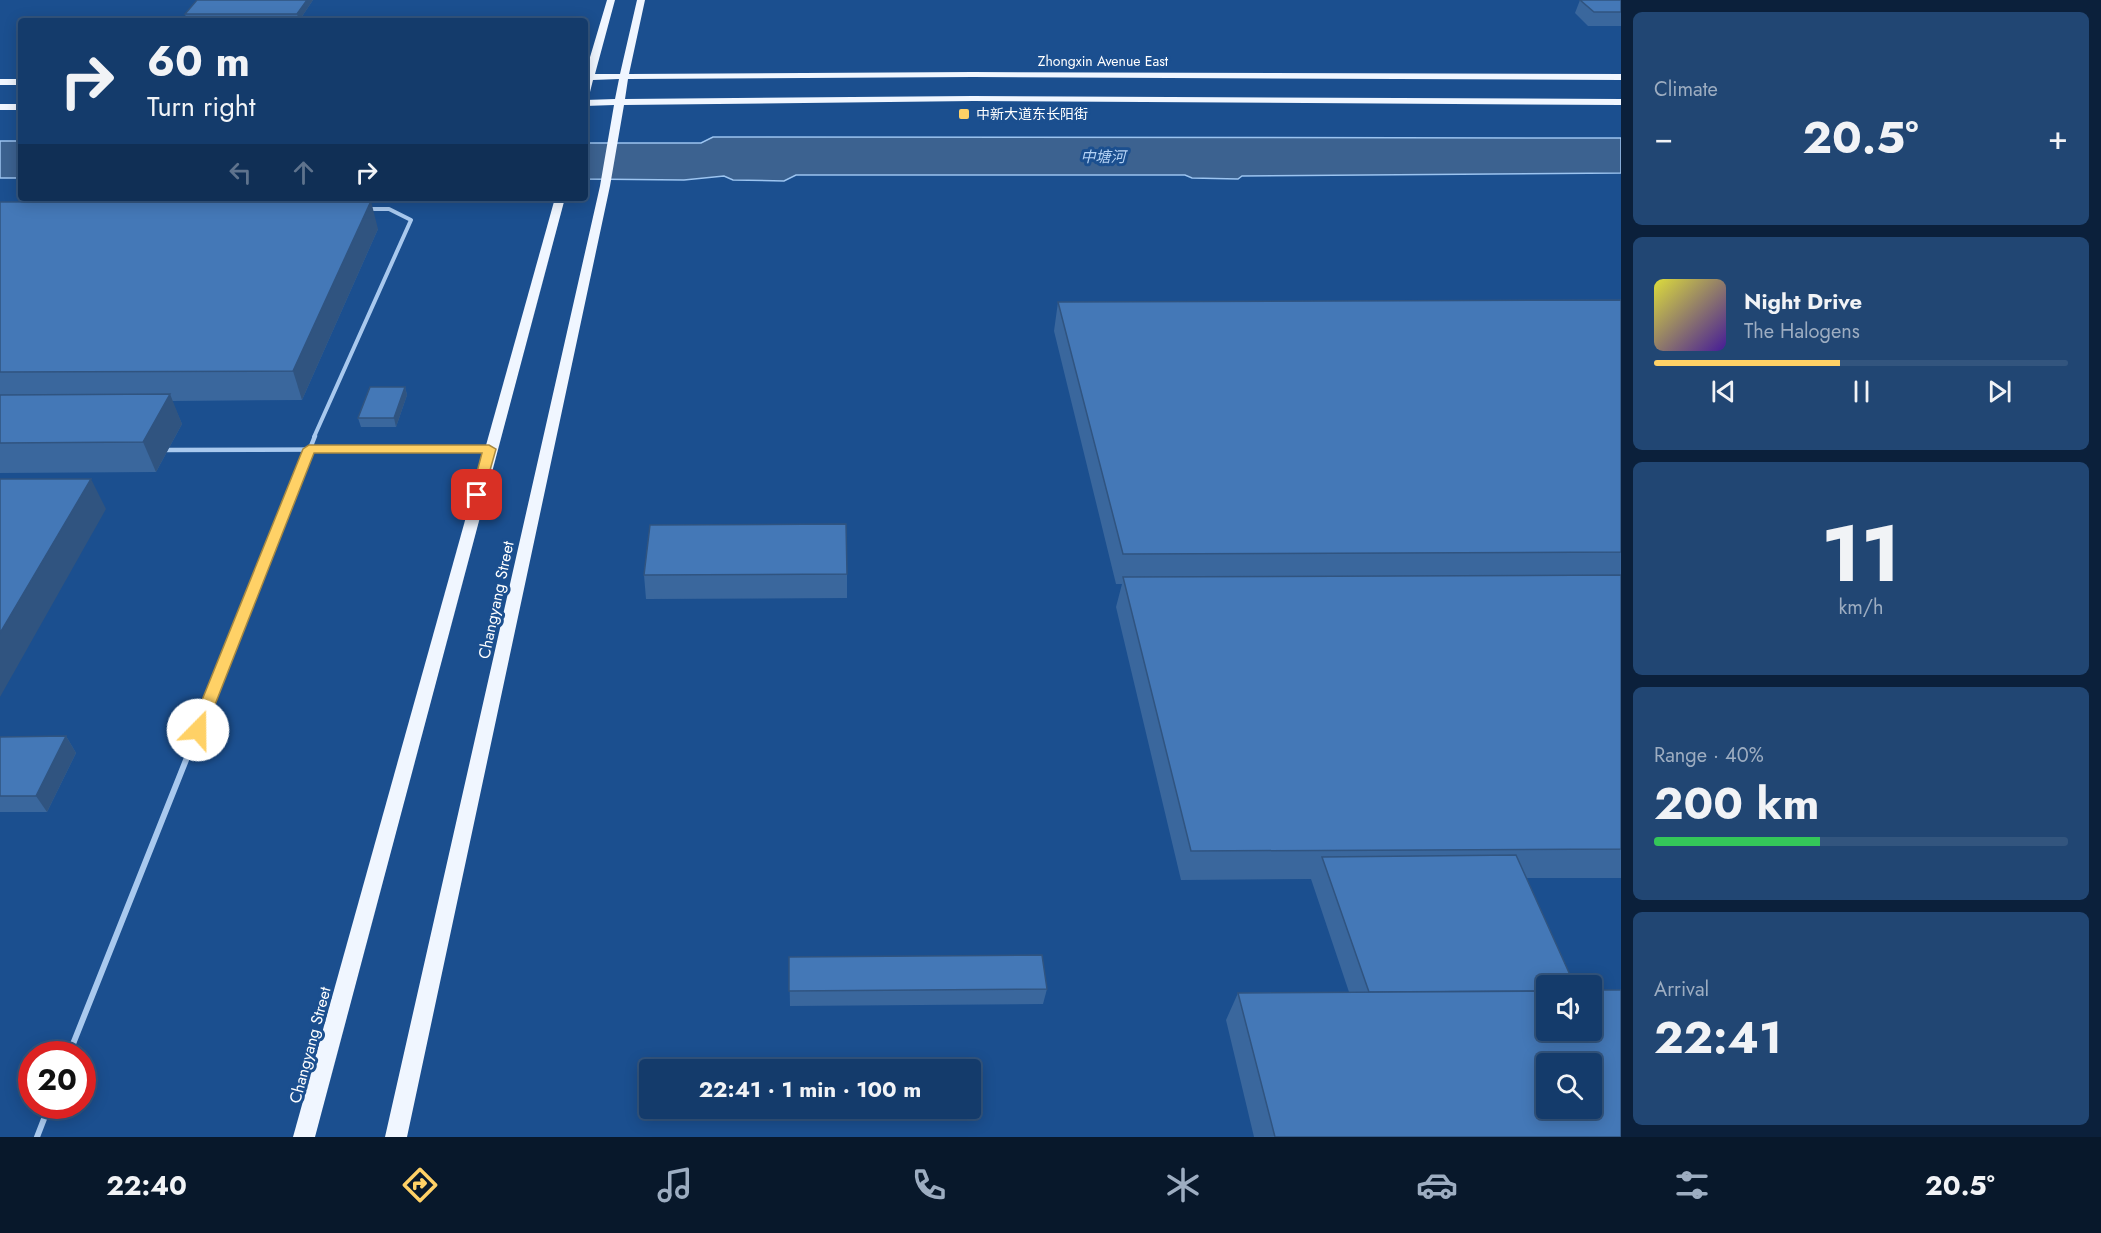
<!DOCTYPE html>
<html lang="en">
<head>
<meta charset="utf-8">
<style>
  body { margin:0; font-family:Jost,"Noto Sans SC",sans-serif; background:#214673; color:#f1f3f6; height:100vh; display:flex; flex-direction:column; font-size:22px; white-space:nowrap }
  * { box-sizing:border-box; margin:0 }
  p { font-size:20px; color:#9dadc1 }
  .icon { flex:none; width:33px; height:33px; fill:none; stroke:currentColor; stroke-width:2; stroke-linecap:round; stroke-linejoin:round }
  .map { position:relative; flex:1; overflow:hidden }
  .sheet { display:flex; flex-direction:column; gap:12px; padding:12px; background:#0b203b; width:480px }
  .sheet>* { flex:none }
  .hud { position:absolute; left:18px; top:18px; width:570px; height:183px; border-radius:6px; box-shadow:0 3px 15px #0003,0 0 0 2px #33557e; background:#143b6b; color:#f1f3f6; overflow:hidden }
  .tools { position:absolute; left:1536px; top:975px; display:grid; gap:12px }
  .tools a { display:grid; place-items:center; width:66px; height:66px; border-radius:6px; background:#143b6b; box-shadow:0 3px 15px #0003,0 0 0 2px #33557e; font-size:30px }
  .speed { position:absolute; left:18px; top:1041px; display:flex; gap:12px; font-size:30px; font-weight:700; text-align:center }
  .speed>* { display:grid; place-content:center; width:78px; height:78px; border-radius:50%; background:#143b6b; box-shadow:0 3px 15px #0003,0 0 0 2px #33557e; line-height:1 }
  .speed .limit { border:9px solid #d22; background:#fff; color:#111 }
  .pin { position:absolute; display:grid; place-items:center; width:51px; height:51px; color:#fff; margin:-26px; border-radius:12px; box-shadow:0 3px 9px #0006 }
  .me { position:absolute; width:66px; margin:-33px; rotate:22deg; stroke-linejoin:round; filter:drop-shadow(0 0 4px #0008) }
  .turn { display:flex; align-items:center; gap:21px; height:126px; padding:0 30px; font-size:27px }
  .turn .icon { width:78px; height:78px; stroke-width:2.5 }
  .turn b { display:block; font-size:42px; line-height:51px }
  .lanes { display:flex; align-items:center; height:57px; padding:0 30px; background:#0003; justify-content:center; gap:30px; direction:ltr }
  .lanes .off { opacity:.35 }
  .big { font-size:45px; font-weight:700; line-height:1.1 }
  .sheet .widget { flex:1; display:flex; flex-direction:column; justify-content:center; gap:9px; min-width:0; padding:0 21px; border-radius:9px; background:#214673 }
  .sheet .dial { align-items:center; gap:0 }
  .dial b { font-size:78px; line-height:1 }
  .song { display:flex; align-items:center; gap:18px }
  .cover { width:72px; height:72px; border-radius:9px; background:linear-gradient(135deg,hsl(60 70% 55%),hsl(260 70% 35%)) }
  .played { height:6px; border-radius:3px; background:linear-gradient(90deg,#ffd166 45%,#33557e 45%) }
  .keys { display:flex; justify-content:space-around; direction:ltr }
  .heat { display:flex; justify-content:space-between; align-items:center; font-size:33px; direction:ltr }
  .charge { height:9px; border-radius:4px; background:linear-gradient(90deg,#34c759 40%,#33557e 0) }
  .trip { position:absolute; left:639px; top:1059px; width:342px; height:60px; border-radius:6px; background:#143b6b; box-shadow:0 3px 15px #0003,0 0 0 2px #33557e; font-weight:700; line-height:60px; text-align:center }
  .tabs { display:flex; height:96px; justify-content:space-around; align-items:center; background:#08182b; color:#9dadc1 }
  .tabs .icon { width:42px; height:42px }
  .tabs .selected { color:#ffd166 }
  .tabs b { font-size:27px; color:#f1f3f6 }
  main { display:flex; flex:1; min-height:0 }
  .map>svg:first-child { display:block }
  .water { fill:#3c6290; stroke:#9cc4f0; stroke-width:1.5 }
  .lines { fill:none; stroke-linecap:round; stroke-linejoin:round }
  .lane-far2 { stroke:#a9c9ee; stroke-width:4 }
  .lane-far1 { stroke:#a9c9ee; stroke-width:4.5 }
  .lane { stroke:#a9c9ee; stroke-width:6 }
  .primary { fill:#f0f6ff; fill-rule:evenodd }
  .wall { fill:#3a679d }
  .shaded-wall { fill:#305480 }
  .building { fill:#4478b7; stroke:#305480; stroke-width:1.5; fill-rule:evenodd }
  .route { fill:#ffd166; stroke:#a68842; stroke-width:1.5 }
  .poi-dot { fill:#ffd166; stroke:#1b4f8f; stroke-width:2 }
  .labels { text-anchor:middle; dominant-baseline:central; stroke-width:6; stroke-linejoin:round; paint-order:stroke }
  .far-street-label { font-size:14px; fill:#fff; stroke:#1b4f8f }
  .far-poi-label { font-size:14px; fill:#fff; stroke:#1b4f8f; text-anchor:start }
  .far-water-label { font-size:15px; font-style:italic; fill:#b5d3f5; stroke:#1b4f8f }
  .street-label { font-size:16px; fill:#fff; stroke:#1b4f8f }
</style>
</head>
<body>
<main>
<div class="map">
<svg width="1621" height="1137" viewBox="0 0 1621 1137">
  <rect width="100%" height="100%" fill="#1b4f8f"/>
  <g class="water">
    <polygon points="713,137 1621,138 1621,173 1242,176 1238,179 1192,178 1185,175 796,175 784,181 733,180 724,176 684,180 585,179 585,143 701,143"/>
    <rect x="0" y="141" width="21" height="37"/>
  </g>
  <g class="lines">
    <polyline class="lane-far2" points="314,437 411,220 389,209 367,209"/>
    <g class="lane-far1">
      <polyline points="162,450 489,449"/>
      <polyline points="191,746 315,436"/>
    </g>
    <g class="lane">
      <polyline points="69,1054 192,745"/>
      <polyline points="37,1137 49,1106"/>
    </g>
    <g class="primary">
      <polygon points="607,0 615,0 595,74 620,74 637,0 645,0 629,74 973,72 1621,74 1621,80 973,77 628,79 625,99 973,96 1621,99 1621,105 973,101 624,105 610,186 407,1137 385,1137 600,186 614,105 585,106 585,100 615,99 619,79 593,80 590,92 585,95 585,74"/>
      <rect x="0" y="79" width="21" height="6"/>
      <rect x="0" y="104" width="21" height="6"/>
      <polygon points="555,198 565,198 315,1137 293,1137"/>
    </g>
  </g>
  <g class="wall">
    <polygon points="197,0 313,0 299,21 187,21 185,14"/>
    <polygon points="1580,0 1621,0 1621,26 1588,26 1575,13"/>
    <polygon points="0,202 378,229 302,400 172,401 182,424 156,472 0,473"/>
    <polygon points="1621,300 1621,878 1526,878 1621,1137 1254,1137 1226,1020 1238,993 1349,992 1311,879 1181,880 1116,607 1122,584 1116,584 1054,331 1058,302"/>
    <polygon points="405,387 407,395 396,427 361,427 358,418"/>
    <polygon points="847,574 847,598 646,599 644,575"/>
    <polygon points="66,736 76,753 47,812 0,812 0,737"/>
    <polygon points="789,957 1047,989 1043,1004 790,1006"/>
  </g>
  <g class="shaded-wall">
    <polygon points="307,0 313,0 299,21 297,14"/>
    <polygon points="371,201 378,229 302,400 293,371"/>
    <polygon points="405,387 407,395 396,427 394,418"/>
    <polygon points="170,394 182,424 156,472 143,442"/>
    <polygon points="91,479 106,509 0,697 0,633"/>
    <polygon points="66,736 76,753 47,812 36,796"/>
  </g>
  <g class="building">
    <polygon points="197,0 307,0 297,14 185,14"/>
    <polygon points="1580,0 1621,0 1621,12 1594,12"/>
    <polygon points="371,201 293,371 0,372 0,202"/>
    <polygon points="1621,300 1621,552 1123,554 1058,302"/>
    <polygon points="370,387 405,387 394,418 358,418"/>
    <polygon points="170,394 143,442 0,443 0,395"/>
    <polygon points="0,479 91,479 0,633"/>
    <polygon points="846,524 847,574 644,575 650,525"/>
    <polygon points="1621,575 1621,849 1191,851 1123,577"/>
    <polygon points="66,736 36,796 0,796 0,737"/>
    <polygon points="1516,855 1575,986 1546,986 1546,991 1369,992 1322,857"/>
    <polygon points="1042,955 1047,989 789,991 789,957"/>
    <path d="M1592,990H1621V1137H1275L1238,993L1546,991V1030H1592ZM1546,1064H1592V1108H1546Z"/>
  </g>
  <polygon class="route" points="309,445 489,445 496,449 483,495 477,499 471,495 482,453 314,453 205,730 198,736 192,735 190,730 303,449"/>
  <rect class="poi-dot" x="958" y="108" width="12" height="12" rx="3"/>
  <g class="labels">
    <g class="far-street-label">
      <text x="1103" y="61">Zhongxin Avenue East</text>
    </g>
    <g class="far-poi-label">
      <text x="976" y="114">中新大道东长阳街</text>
    </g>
    <g class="far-water-label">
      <text x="1103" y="157">中塘河</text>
    </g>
    <g class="street-label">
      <text transform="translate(496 600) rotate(-78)">Changyang Street</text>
      <text transform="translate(310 1045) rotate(-75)">Changyang Street</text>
    </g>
  </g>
</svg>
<div class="tools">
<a><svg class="icon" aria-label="sound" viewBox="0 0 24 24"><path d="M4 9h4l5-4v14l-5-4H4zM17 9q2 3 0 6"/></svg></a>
<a><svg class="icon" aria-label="search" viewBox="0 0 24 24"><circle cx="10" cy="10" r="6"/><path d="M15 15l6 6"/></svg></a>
</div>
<div class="speed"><div class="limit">20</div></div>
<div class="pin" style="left:477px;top:495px;background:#d93025"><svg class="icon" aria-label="arrive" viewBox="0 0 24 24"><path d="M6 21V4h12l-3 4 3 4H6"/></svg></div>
<svg class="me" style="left:198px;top:730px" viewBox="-20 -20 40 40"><circle r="19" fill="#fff"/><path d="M0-13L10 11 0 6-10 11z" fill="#ffd166"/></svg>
<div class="trip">22:41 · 1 min · 100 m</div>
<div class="hud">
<div class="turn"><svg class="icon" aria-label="right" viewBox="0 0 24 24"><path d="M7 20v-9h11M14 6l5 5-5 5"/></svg><div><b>60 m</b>Turn right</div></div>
<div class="lanes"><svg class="icon off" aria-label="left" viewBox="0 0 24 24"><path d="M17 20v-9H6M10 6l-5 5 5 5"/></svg><svg class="icon off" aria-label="ahead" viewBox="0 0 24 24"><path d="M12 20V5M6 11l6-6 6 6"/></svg><svg class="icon" aria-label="right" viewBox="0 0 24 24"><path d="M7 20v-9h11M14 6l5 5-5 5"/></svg></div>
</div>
</div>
<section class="sheet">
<div class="widget"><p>Climate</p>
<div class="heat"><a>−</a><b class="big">20.5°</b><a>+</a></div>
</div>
<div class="widget">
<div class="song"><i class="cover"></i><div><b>Night Drive</b><p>The Halogens</p></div></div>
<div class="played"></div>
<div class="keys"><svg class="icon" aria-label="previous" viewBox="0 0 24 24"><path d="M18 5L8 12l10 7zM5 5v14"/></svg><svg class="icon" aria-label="pause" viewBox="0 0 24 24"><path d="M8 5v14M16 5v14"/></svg><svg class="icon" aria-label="next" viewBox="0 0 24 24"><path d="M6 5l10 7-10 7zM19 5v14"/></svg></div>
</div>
<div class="widget dial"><b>11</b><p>km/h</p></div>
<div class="widget"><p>Range · 40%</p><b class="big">200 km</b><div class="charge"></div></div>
<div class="widget"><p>Arrival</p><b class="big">22:41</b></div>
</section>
</main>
<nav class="tabs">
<b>22:40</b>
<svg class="icon selected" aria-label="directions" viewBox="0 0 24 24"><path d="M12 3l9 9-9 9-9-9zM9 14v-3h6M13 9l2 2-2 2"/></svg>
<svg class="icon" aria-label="music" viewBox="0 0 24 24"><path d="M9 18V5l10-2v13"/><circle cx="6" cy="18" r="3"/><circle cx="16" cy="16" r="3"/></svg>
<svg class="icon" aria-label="phone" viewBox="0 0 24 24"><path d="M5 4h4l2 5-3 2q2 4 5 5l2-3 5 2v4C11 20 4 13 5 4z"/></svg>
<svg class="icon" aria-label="climate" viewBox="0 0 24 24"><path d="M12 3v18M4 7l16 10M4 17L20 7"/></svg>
<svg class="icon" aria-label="car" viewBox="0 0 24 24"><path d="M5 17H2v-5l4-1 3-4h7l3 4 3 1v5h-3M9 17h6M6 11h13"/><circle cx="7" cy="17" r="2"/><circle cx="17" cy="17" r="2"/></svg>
<svg class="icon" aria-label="filters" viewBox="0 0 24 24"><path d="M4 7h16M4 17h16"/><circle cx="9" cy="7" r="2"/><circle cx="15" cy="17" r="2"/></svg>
<b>20.5°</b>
</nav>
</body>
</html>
